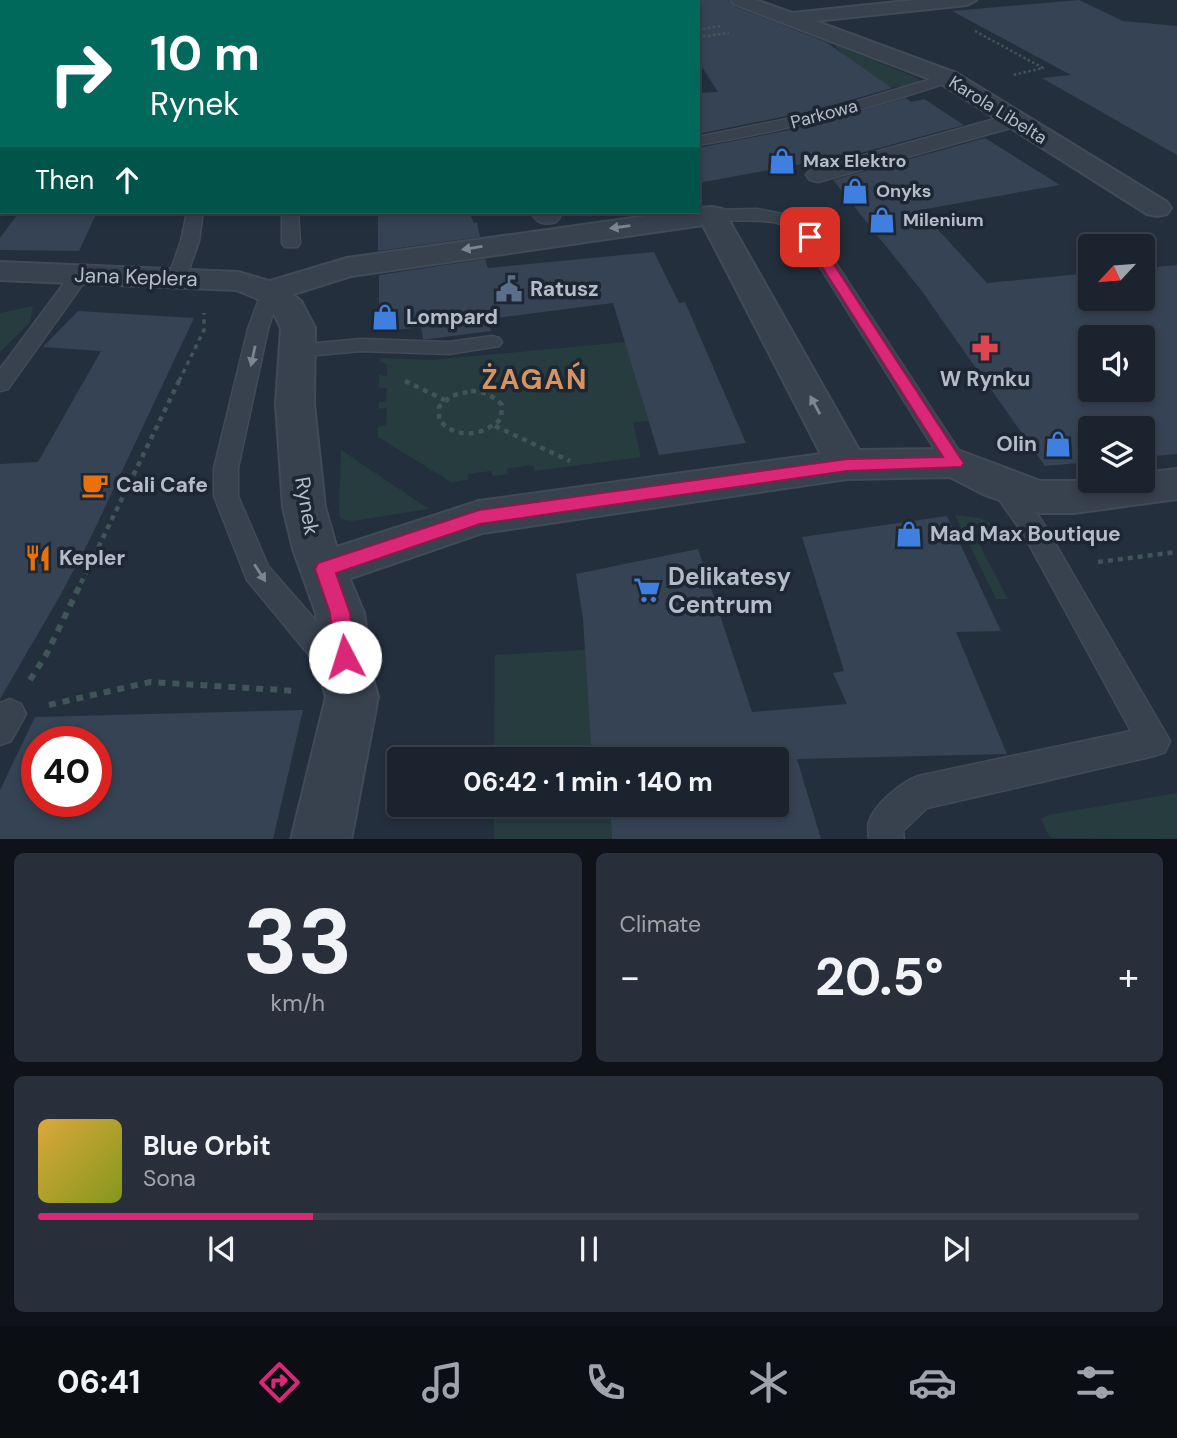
<!DOCTYPE html>
<html lang="en">
<head>
<meta charset="utf-8">
<style>
  body { margin:0; font-family:"DM Sans",sans-serif; background:#282f3a; color:#f1f3f6; height:100vh; display:flex; flex-direction:column; font-size:26px; white-space:nowrap }
  * { box-sizing:border-box; margin:0 }
  p { font-size:23px; color:#a0a4aa }
  .icon { flex:none; width:38px; height:38px; fill:none; stroke:currentColor; stroke-width:2; stroke-linecap:round; stroke-linejoin:round }
  .map { position:relative; height:839px; overflow:hidden }
  .sheet { display:flex; flex-direction:column; gap:14px; padding:14px; background:#0f1319; flex:1 }
  .sheet>* { flex:none }
  .banner { position:absolute; left:0px; top:0px; width:700px; height:214px; box-shadow:0 4px 10px #0003,0 0 0 2px #39404a; background:#00695c; color:#fff; overflow:hidden }
  .needle { width:46px; rotate:244deg }
  .buttons { position:absolute; left:1078px; top:234px; display:grid; gap:14px }
  .buttons a { display:grid; place-items:center; width:77px; height:77px; border-radius:7px; background:#1b232e; box-shadow:0 4px 10px #0003,0 0 0 2px #39404a; font-size:35px }
  .speed { position:absolute; left:21px; top:726px; display:flex; gap:14px; font-size:35px; font-weight:700; text-align:center }
  .speed>* { display:grid; place-content:center; width:91px; height:91px; border-radius:50%; background:#1b232e; box-shadow:0 4px 10px #0003,0 0 0 2px #39404a; line-height:1 }
  .speed .limit { border:10px solid #d22; background:#fff; color:#111 }
  .pin { position:absolute; display:grid; place-items:center; width:60px; height:60px; color:#fff; margin:-30px; border-radius:14px; box-shadow:0 4px 10px #0006 }
  .me { position:absolute; width:77px; margin:-38px; rotate:355deg; stroke-linejoin:round; filter:drop-shadow(0 0 5px #0008) }
  .turn { display:flex; align-items:center; gap:24px; height:147px; padding:0 35px; font-size:32px }
  .turn .icon { width:91px; height:91px; stroke-width:2.5 }
  .turn b { display:block; font-size:49px; line-height:60px }
  .then { display:flex; align-items:center; height:66px; padding:0 35px; background:#0003; gap:14px; font-size:26px }
  .big { font-size:52px; font-weight:700; line-height:1.1 }
  .sheet .card { flex:1; display:flex; flex-direction:column; justify-content:center; gap:10px; min-width:0; padding:0 24px; border-radius:10px; background:#282f3a }
  .sheet .dial { align-items:center; gap:0 }
  .dial b { font-size:91px; line-height:1 }
  .song { display:flex; align-items:center; gap:21px }
  .cover { width:84px; height:84px; border-radius:10px; background:linear-gradient(135deg,hsl(40 70% 55%),hsl(70 70% 35%)) }
  .played { height:7px; border-radius:4px; background:linear-gradient(90deg,#db2777 25%,#39404a 25%) }
  .keys { display:flex; justify-content:space-around; direction:ltr }
  .heat { display:flex; justify-content:space-between; align-items:center; font-size:38px; direction:ltr }
  .sheet .tiles { flex:1; display:grid; gap:14px; grid-template-columns:1fr 1fr }
  .card:last-child { grid-column:span 2 }
  .trip { position:absolute; left:387px; top:747px; width:402px; height:70px; border-radius:7px; background:#1b232e; box-shadow:0 4px 10px #0003,0 0 0 2px #39404a; font-weight:700; line-height:70px; text-align:center }
  .tab-bar { display:flex; height:112px; justify-content:space-around; align-items:center; background:#0b0e12; color:#a0a4aa }
  .tab-bar .icon { width:49px; height:49px }
  .tab-bar .active { color:#db2777 }
  .tab-bar b { font-size:32px; color:#f1f3f6 }
  .map>svg:first-child { display:block }
  .green { fill:#263c3f }
  .building { fill:#364354; fill-rule:evenodd }
  .lines { fill:none; stroke-linecap:round; stroke-linejoin:round }
  .service-casing { stroke:#414a57; stroke-width:3 }
  .pedestrian-casing { stroke:#414a57; stroke-width:3 }
  .minor-casing { stroke:#414a57; stroke-width:4 }
  .tertiary-casing { stroke:#414a57; stroke-width:4 }
  .path-far3 { stroke:#3f5557; stroke-width:2.5; stroke-dasharray:2.5 2.5; stroke-linecap:butt }
  .path-far2 { stroke:#3f5557; stroke-width:3.5; stroke-dasharray:4.5 4.5; stroke-linecap:butt }
  .path-far1 { stroke:#3f5557; stroke-width:4.5; stroke-dasharray:5 5; stroke-linecap:butt }
  .path { stroke:#3f5557; stroke-width:6; stroke-dasharray:7 7; stroke-linecap:butt }
  .service { fill:#38414e; fill-rule:evenodd }
  .pedestrian { fill:#38414e; fill-rule:evenodd }
  .minor { fill:#38414e; fill-rule:evenodd }
  .tertiary { fill:#38414e; fill-rule:evenodd }
  .oneway { fill:#7c8592 }
  .route { fill:#db2777; stroke:#8e194d; stroke-width:2 }
  .labels { text-anchor:middle; dominant-baseline:central; stroke-width:7; stroke-linejoin:round; paint-order:stroke }
  .far-street-label { font-size:18px; fill:#b4bcc9; stroke:#1d2633 }
  .far-poi-label { font-size:18px; font-weight:bold; fill:#b4bcc9; stroke:#1d2633; text-anchor:start }
  .street-label { font-size:21px; fill:#b4bcc9; stroke:#1d2633 }
  .poi-label { font-size:21px; font-weight:bold; fill:#b4bcc9; stroke:#1d2633; text-anchor:start }
  .near-poi-label { font-size:24px; font-weight:bold; fill:#b4bcc9; stroke:#1d2633; text-anchor:start }
  .district-label { font-size:28px; font-weight:bold; letter-spacing:2px; fill:#d59563; stroke:#1d2633 }
</style>
</head>
<body>
<div class="map">
<svg width="1177" height="840" viewBox="0 0 1177 840">
  <rect width="100%" height="100%" fill="#242f3e"/>
  <g class="green">
    <path d="M834,44L917,78L920,81C912,85 896,89 887,86C874,82 841,55 834,44Z"/>
    <polygon points="33,306 30,322 0,352 0,313"/>
    <polygon points="626,342 649,421 633,422 641,457 535,471 533,465 507,469 508,474 493,476 491,471 468,474 468,480 451,482 378,437 378,427 386,425 387,408 379,409 379,402 386,401 387,388 379,388 379,374 387,377 387,364 380,362 380,358 431,360"/>
    <polygon points="341,450 429,509 352,521 342,519 339,515"/>
    <polygon points="955,515 979,518 1012,533 1010,536 981,538 978,542 1008,599 996,599"/>
    <polygon points="585,650 592,759 494,759 495,655"/>
    <polygon points="1177,793 1177,839 1052,838 1046,831 1041,819 1048,815"/>
    <polygon points="494,805 610,805 612,839 494,840"/>
  </g>
  <g class="building">
    <polygon points="698,0 728,0 733,6 826,42 892,88 820,109 698,134 698,93 718,92 698,61"/>
    <polygon points="1079,0 1123,21 1177,26 1177,155 1042,78 1071,75 952,11"/>
    <polygon points="906,98 911,102 924,99 964,125 820,164 818,161 698,183 698,148 795,129"/>
    <path d="M985,138L1060,185L920,210L987,283L1090,273V299H1143V268L1177,265V454L1143,457V429H1090V462L1045,466L921,290L833,180ZM1090,338H1143V390H1090Z"/>
    <polygon points="19,212 97,212 79,251 0,250 0,238"/>
    <polygon points="378,212 469,212 474,223 477,222 480,237 378,251"/>
    <polygon points="654,252 679,303 685,302 746,443 659,455 613,303 488,319 491,331 429,339 423,339 421,327 379,332 379,275 485,259 488,268"/>
    <polygon points="78,311 194,318 90,539 61,594 0,699 0,464 38,462 101,351 43,347"/>
    <polygon points="947,516 1001,631 956,632 1007,754 797,759 821,839 612,839 610,805 777,805 777,760 592,760 583,619 576,574 698,549 752,712 847,704 833,673 844,671 802,537"/>
    <path d="M303,710L273,839H0V790L35,717ZM37,742H96V802H37Z"/>
  </g>
  <g class="lines">
    <g class="service-casing">
      <g id="service">
        <rect x="90" y="0" width="10" height="2"/>
        <polygon points="588,0 599,0 600,2 589,2"/>
        <rect x="0" y="10" width="2" height="6"/>
        <rect x="0" y="32" width="2" height="6"/>
        <path d="M948,74L954,78L952,81C869,109 785,131 698,145V137L821,112Z"/>
        <path d="M757,209L793,216L816,233L963,457L967,463L963,469L955,471L947,469L803,240C796,235 789,227 781,224C761,216 715,226 704,215L712,210Z"/>
        <polygon points="187,212 203,212 199,241 186,278 177,284 168,278 181,241"/>
        <polygon points="282,212 298,212 300,243 297,247 285,247 282,243"/>
        <polygon points="81,268 90,274 8,389 0,391 0,369 74,270"/>
        <polygon points="271,285 280,291 268,329 238,468 238,496 268,566 350,660 354,669 350,678 339,682 328,678 247,580 214,496 214,468 248,329 262,291"/>
        <polygon points="492,336 499,338 502,342 499,346 449,354 361,351 296,357 289,355 286,351 289,347 296,345 361,339 449,342"/>
        <path d="M1000,475L1009,478L1042,521L1170,741L1165,752L1154,756L927,808L903,831L904,840H869C869,834 867,828 869,822C874,804 901,783 918,776L1131,731L1024,535L988,484L991,478Z"/>
        <polygon points="10,699 21,704 26,714 11,741 0,745 0,703"/>
      </g>
    </g>
    <g class="pedestrian-casing">
      <g id="pedestrian">
        <rect x="443" y="0" width="16" height="2"/>
        <polygon points="1013,114 1021,115 1024,120 1021,125 818,182 810,180 806,175 810,170"/>
        <path d="M530,212H556L560,217L556,222C543,226 538,223 530,212Z"/>
      </g>
    </g>
    <g class="minor-casing">
      <g id="minor">
        <polygon points="731,0 756,0 792,13 916,0 976,0 967,5 815,21 956,73 1167,202 1171,208 1167,214 1157,216 1147,214 940,83 734,4"/>
        <polygon points="712,207 722,209 726,215 859,450 955,449 1040,481 1143,481 1143,473 1177,469 1177,499 1074,513 1039,513 985,495 950,477 847,479 482,533 325,587 309,582 302,569 309,556 479,501 821,454 703,225 351,276 271,301 260,298 255,291 260,284 347,258 675,212 698,212 698,208"/>
      </g>
    </g>
    <g class="tertiary-casing">
      <g id="tertiary">
        <rect x="209" y="0" width="18" height="2"/>
        <polygon points="0,108 2,108 0,123"/>
        <polygon points="0,262 238,272 279,284 301,301 315,328 314,404 325,507 337,549 364,613 373,679 378,697 351,840 291,840 326,697 321,679 316,613 293,549 283,507 276,404 281,328 271,308 256,298 236,290 0,280"/>
      </g>
    </g>
    <g class="path-far3">
      <polyline points="698,30 720,26"/>
      <polyline points="975,31 1043,68 1013,75"/>
      <polyline points="698,37 729,33"/>
    </g>
    <polyline class="path-far2" points="179,381 204,330 204,313"/>
    <g class="path-far1">
      <polyline points="405,381 445,400"/>
      <path d="M471,391C484,392 493,395 502,405L501,419C482,436 457,440 439,420V407L451,396Z"/>
      <polyline points="495,426 570,461"/>
      <polyline points="1098,562 1177,552"/>
      <polyline points="81,583 180,379"/>
    </g>
    <g class="path">
      <polyline points="30,680 46,655 82,581"/>
      <polyline points="49,705 150,682 297,691"/>
    </g>
    <use href="#service" class="service"/>
    <use href="#pedestrian" class="pedestrian"/>
    <use href="#minor" class="minor"/>
    <use href="#tertiary" class="tertiary"/>
  </g>
  <defs><path id="oneway-solid" d="M-6-.8H1V-3.2L6.5 0L1 3.2V.8H-6Z" transform="scale(1.75)"/></defs>
  <g class="oneway">
    <use href="#oneway-solid" transform="translate(620 227) rotate(172)"/>
    <use href="#oneway-solid" transform="translate(472 248) rotate(171)"/>
    <use href="#oneway-solid" transform="translate(253 356) rotate(102)"/>
    <use href="#oneway-solid" transform="translate(815 405) rotate(-118)"/>
    <use href="#oneway-solid" transform="translate(260 573) rotate(57)"/>
  </g>
  <polygon class="route" points="810,233 816,237 961,459 964,463 961,467 847,471 480,524 336,573 350,613 355,657 352,663 345,666 337,663 334,657 330,613 315,569 318,563 479,510 847,459 943,457 803,237"/>
  <defs>
    <g id="shop-bare" transform="scale(2.1)"><path d="M-5-2.5h2.3a2.7 3.5 0 0 1 5.4 0H5L5.5 6h-11ZM-1.5-2.5h3a1.5 2.3 0 0 0-3 0Z" fill="#3f7fe0" stroke="#1d2633" stroke-width="2.5" paint-order="stroke"/></g>
    <g id="civic-bare" transform="scale(2.1)"><path d="M-.6-6.5H3V-4.5H.6V-3L4-1V1h2V6H-6V1h2V-1L-.6-3ZM-1.2 2.5V6h2.4V2.5Z" fill="#5c6f8a" stroke="#1d2633" stroke-width="2.5" paint-order="stroke"/></g>
    <g id="pharmacy-bare" transform="scale(2.1)"><path d="M-2-6h4v4h4v4h-4v4h-4v-4h-4v-4h4Z" fill="#e0444e" stroke="#1d2633" stroke-width="2.5" paint-order="stroke"/></g>
    <g id="cafe-bare" transform="scale(2.1)"><path d="M-5.5-4.5H6V0H3Q3 3.5 0 3.5H-2.5Q-5.5 3.5-5.5 0ZM3-3.2v2h1.7v-2ZM-6 4.5H4V6H-6Z" fill="#e8710a" stroke="#1d2633" stroke-width="2.5" paint-order="stroke"/></g>
    <g id="restaurant-bare" transform="scale(2.1)"><path d="M-5-6h1v4h1v-4h1v4h1v-4h1v5L-1.5 .5V6h-2V.5L-5-1ZM5-6V6H3V1.5H1.5Q1.5-4 5-6Z" fill="#e8710a" stroke="#1d2633" stroke-width="2.5" paint-order="stroke"/></g>
    <g id="supermarket-bare" transform="scale(2.1)"><path d="M-6-5.5h2.5l.6 2H6L4.5 2H-2.5L-4.4-4H-6ZM-1.5 3.2a1.3 1.3 0 1 0 .1 0ZM3 3.2a1.3 1.3 0 1 0 .1 0Z" fill="#3f7fe0" stroke="#1d2633" stroke-width="2.5" paint-order="stroke"/></g>
  </defs>
  <g fill-rule="evenodd">
    <use href="#shop-bare" x="782" y="161"/>
    <use href="#shop-bare" x="855" y="191"/>
    <use href="#shop-bare" x="882" y="220"/>
    <use href="#civic-bare" x="509" y="289"/>
    <use href="#shop-bare" x="385" y="317"/>
    <use href="#pharmacy-bare" x="985" y="348"/>
    <use href="#shop-bare" x="1058" y="444"/>
    <use href="#cafe-bare" x="95" y="485"/>
    <use href="#shop-bare" x="909" y="534"/>
    <use href="#restaurant-bare" x="38" y="558"/>
    <use href="#supermarket-bare" x="647" y="590"/>
  </g>
  <g class="labels">
    <g class="far-street-label">
      <text transform="translate(998 110) rotate(32)">Karola Libelta</text>
      <text transform="translate(824 114) rotate(-15)">Parkowa</text>
    </g>
    <g class="far-poi-label">
      <text x="803" y="161">Max Elektro</text>
      <text x="876" y="191">Onyks</text>
      <text x="903" y="220">Milenium</text>
    </g>
    <g class="street-label">
      <text transform="translate(136 277) rotate(2)">Jana Keplera</text>
      <text transform="translate(307 506) rotate(80)">Rynek</text>
    </g>
    <g class="poi-label">
      <text x="530" y="289">Ratusz</text>
      <text x="406" y="317">Lompard</text>
      <text x="985" y="379" text-anchor="middle">W Rynku</text>
      <text x="1037" y="444" text-anchor="end">Olin</text>
      <text x="116" y="485">Cali Cafe</text>
      <text x="930" y="534">Mad Max Boutique</text>
      <text x="59" y="558">Kepler</text>
    </g>
    <g class="near-poi-label">
      <text x="668" y="576">Delikatesy<tspan x="668" dy="28">Centrum</tspan></text>
    </g>
    <g class="district-label">
      <text x="535" y="379">ŻAGAŃ</text>
    </g>
  </g>
</svg>
<div class="buttons">
<a><svg class="needle" viewBox="-14 -14 28 28"><path d="M0-13l5 13h-10z" fill="#e53935"/><path d="M0 13l5-13h-10z" fill="#a0a4aa"/></svg></a>
<a><svg class="icon" aria-label="sound" viewBox="0 0 24 24"><path d="M4 9h4l5-4v14l-5-4H4zM17 9q2 3 0 6"/></svg></a>
<a><svg class="icon" aria-label="layers" viewBox="0 0 24 24"><path d="M12 4l9 5-9 5-9-5zM3 14l9 5 9-5"/></svg></a>
</div>
<div class="speed"><div class="limit">40</div></div>
<div class="pin" style="left:810px;top:237px;background:#d93025"><svg class="icon" aria-label="arrive" viewBox="0 0 24 24"><path d="M6 21V4h12l-3 4 3 4H6"/></svg></div>
<svg class="me" style="left:345px;top:657px" viewBox="-20 -20 40 40"><circle r="19" fill="#fff"/><path d="M0-13L10 11 0 6-10 11z" fill="#db2777"/></svg>
<div class="trip">06:42 · 1 min · 140 m</div>
<div class="banner">
<div class="turn"><svg class="icon" aria-label="right" viewBox="0 0 24 24"><path d="M7 20v-9h11M14 6l5 5-5 5"/></svg><div><b>10 m</b>Rynek</div></div>
<div class="then">Then<svg class="icon" aria-label="ahead" viewBox="0 0 24 24"><path d="M12 20V5M6 11l6-6 6 6"/></svg></div>
</div>
</div>
<section class="sheet">
<div class="tiles">
<div class="card dial"><b>33</b><p>km/h</p></div>
<div class="card"><p>Climate</p>
<div class="heat"><a>−</a><b class="big">20.5°</b><a>+</a></div>
</div>
<div class="card">
<div class="song"><i class="cover"></i><div><b>Blue Orbit</b><p>Sona</p></div></div>
<div class="played"></div>
<div class="keys"><svg class="icon" aria-label="previous" viewBox="0 0 24 24"><path d="M18 5L8 12l10 7zM5 5v14"/></svg><svg class="icon" aria-label="pause" viewBox="0 0 24 24"><path d="M8 5v14M16 5v14"/></svg><svg class="icon" aria-label="next" viewBox="0 0 24 24"><path d="M6 5l10 7-10 7zM19 5v14"/></svg></div>
</div>
</div>
</section>
<nav class="tab-bar">
<b>06:41</b>
<svg class="icon active" aria-label="directions" viewBox="0 0 24 24"><path d="M12 3l9 9-9 9-9-9zM9 14v-3h6M13 9l2 2-2 2"/></svg>
<svg class="icon" aria-label="music" viewBox="0 0 24 24"><path d="M9 18V5l10-2v13"/><circle cx="6" cy="18" r="3"/><circle cx="16" cy="16" r="3"/></svg>
<svg class="icon" aria-label="phone" viewBox="0 0 24 24"><path d="M5 4h4l2 5-3 2q2 4 5 5l2-3 5 2v4C11 20 4 13 5 4z"/></svg>
<svg class="icon" aria-label="climate" viewBox="0 0 24 24"><path d="M12 3v18M4 7l16 10M4 17L20 7"/></svg>
<svg class="icon" aria-label="car" viewBox="0 0 24 24"><path d="M5 17H2v-5l4-1 3-4h7l3 4 3 1v5h-3M9 17h6M6 11h13"/><circle cx="7" cy="17" r="2"/><circle cx="17" cy="17" r="2"/></svg>
<svg class="icon" aria-label="filters" viewBox="0 0 24 24"><path d="M4 7h16M4 17h16"/><circle cx="9" cy="7" r="2"/><circle cx="15" cy="17" r="2"/></svg>
</nav>
</body>
</html>
